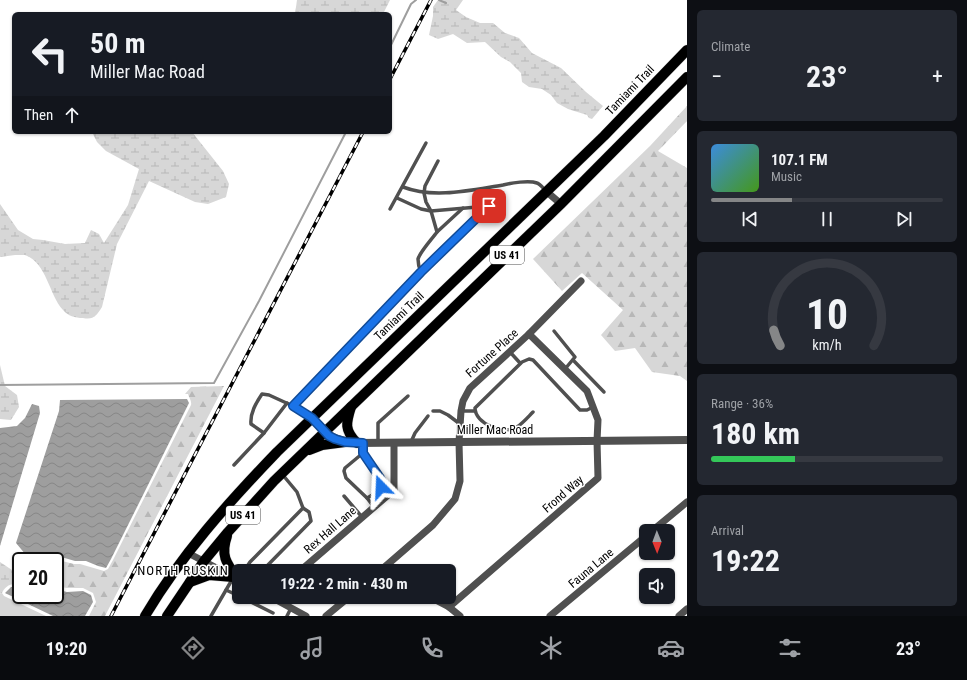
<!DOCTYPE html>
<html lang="en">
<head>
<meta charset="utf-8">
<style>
  body { margin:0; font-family:"Roboto Condensed",sans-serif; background:#242831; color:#f1f3f6; height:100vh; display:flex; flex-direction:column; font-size:15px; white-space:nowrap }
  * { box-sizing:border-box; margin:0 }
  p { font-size:13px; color:#9ea1a6 }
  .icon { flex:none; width:22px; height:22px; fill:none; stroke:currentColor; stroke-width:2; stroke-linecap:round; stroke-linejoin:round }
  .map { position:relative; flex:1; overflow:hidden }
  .sheet { display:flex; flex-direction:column; gap:10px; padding:10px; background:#0d0f14; width:280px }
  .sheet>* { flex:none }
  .hud { position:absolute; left:12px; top:12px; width:380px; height:122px; border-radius:6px; box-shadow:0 1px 3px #0004; background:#171b24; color:#f1f3f6; overflow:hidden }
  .needle { width:26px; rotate:179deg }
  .tools { position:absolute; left:639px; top:524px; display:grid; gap:8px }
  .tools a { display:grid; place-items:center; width:36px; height:36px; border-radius:6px; background:#171b24; box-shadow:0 1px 3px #0004; font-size:20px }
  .speed { position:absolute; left:12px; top:552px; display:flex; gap:8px; font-size:20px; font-weight:700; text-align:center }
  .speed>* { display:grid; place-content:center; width:52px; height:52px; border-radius:50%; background:#171b24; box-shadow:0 1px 3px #0004; line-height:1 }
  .speed .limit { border:2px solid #111; border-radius:6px; background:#fff; color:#111 }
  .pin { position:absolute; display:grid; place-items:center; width:34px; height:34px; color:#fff; margin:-17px; border-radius:8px; box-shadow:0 2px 6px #0006 }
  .me { position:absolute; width:44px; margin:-22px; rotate:339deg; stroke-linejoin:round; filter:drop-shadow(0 0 3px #0008) }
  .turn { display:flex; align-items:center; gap:14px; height:84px; padding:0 12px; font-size:18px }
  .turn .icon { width:52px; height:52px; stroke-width:2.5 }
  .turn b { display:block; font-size:28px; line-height:34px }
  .then { display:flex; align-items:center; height:38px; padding:0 12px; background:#0003; gap:8px; font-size:15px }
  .big { font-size:30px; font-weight:700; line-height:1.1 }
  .sheet .card { flex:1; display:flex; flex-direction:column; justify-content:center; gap:6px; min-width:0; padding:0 14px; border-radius:6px; background:#242831 }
  .sheet .dial { align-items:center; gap:0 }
  .dial svg { height:104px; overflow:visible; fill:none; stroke:#363941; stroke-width:7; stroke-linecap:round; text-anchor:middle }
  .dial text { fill:#f1f3f6; stroke:none }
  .song { display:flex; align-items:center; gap:12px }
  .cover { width:48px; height:48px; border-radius:6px; background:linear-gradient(135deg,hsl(210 70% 55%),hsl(100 70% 35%)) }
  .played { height:4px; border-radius:2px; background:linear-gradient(90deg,#858687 35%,#363941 35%) }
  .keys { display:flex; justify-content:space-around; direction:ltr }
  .heat { display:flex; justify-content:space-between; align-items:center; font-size:22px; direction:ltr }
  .charge { height:6px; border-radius:3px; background:linear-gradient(90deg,#34c759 36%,#363941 0) }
  .trip { position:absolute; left:232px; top:564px; width:224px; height:40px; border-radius:6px; background:#171b24; box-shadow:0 1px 3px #0004; font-weight:700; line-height:40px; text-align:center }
  .tabs { display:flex; height:64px; justify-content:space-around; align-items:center; background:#090b0e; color:#9ea1a6 }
  .tabs .icon { width:28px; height:28px }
  .tabs .current { color:#858687 }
  .tabs b { font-size:18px; color:#f1f3f6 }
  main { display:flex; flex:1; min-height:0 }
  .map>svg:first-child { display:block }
  .green { fill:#d7d7d7 }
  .forest { fill:url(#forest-firs) }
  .wetland { fill:url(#wetland-marsh) }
  .water { fill:url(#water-waves) }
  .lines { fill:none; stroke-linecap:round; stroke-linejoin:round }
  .stream { stroke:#9e9e9e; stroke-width:2 }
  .primary-casing { stroke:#dbdbdb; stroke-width:11 }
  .service { stroke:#505050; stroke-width:3.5 }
  .minor { stroke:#505050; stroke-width:7 }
  .tertiary { stroke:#505050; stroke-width:8 }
  .primary { stroke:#000; stroke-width:10 }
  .rail-casing { stroke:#000; stroke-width:3.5 }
  .rail { stroke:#fff; stroke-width:2; stroke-dasharray:6; stroke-linecap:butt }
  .route-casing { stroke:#114b97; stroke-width:10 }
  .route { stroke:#1a73e8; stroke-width:7 }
  .labels { text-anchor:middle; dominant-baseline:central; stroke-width:3; stroke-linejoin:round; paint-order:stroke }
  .shield { fill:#fff; stroke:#4c4c4c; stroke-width:1 }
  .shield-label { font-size:11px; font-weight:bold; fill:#000 }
  .street-label { font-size:12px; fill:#000; stroke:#fff }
  .neighbourhood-label { font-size:13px; letter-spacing:1px; fill:#000; stroke:#fff }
</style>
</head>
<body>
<main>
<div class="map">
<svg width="687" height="616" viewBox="0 0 687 616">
  <defs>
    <pattern id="forest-firs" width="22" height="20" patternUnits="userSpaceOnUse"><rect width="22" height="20" fill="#d7d7d7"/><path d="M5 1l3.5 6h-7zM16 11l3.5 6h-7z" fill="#b7b7b7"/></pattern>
    <pattern id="wetland-marsh" width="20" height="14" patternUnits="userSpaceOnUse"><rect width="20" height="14" fill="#d7d7d7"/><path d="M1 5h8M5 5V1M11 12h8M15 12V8" fill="none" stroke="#b7b7b7"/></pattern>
    <pattern id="water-waves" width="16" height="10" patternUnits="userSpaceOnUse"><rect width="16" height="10" fill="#9e9e9e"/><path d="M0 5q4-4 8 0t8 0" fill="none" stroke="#868686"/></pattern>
  </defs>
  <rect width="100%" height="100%" fill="#fff"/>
  <polygon class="green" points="2,593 4,596 46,616 0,616 0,594"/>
  <g class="forest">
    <polygon points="687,106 687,121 658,151 687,168 687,381 680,376 652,372 635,348 615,351 601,335 623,310 582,273 562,291 533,259 650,146"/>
    <path d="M224,386L105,616H89L96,602L93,593L83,588H67L55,586V561H27L29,559L33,560L41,559L62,561L74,564H80L104,571L108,569L113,560L191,405C192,401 189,398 188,394H185L191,387Z"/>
  </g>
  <g class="wetland">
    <polygon points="297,0 390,0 383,14 295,14"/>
    <polygon points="438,0 463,0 456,10 466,17 480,23 493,23 505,33 519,38 532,53 561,68 586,92 603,106 592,119 589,118 587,115 568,109 557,103 551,95 542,89 529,87 522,82 521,73 510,62 501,57 485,42 467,43 453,34 438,39 429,35 433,16 433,7"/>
    <path d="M92,132H192L223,171L229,184L226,197L208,204L195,202L149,181L117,244L102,307C96,316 94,320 83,318C75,318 68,316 63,310C49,295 47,263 25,255C22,255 18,255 15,255C10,256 5,256 0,257V204L18,230L33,239L43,240L65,244L85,243L91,230L99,234L104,243L128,205L139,169L106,151L97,142Z"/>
    <polygon points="0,365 5,386 17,395 19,407 11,420 0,419"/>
    <path d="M0,562L15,572L14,584C9,584 4,588 2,593L0,594Z"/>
  </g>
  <g class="water">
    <polygon points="187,399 189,403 111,559 106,568 98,566 86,561 75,561 51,554 32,557 26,555 16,543 59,411 60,400"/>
    <polygon points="32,404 39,406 40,413 0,546 0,428 17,426 25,418"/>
    <polygon points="11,587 21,587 21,595 55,595 55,589 67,592 83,591 91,595 93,602 85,616 53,616 5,593"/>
  </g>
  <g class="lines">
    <g class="stream">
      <polyline points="439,0 446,3"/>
      <polyline points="390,47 411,4 416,0"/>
      <polyline points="0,385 214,383 259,301 346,132"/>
    </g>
    <g class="primary-casing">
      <g id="primary">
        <path d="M351,407C346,423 344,430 357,443"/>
        <polyline points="309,450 322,445 345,442"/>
        <path d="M227,536C220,556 227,564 238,579"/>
        <polyline points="190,582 209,575 233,577"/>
        <path d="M145,616C181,555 228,503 277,452L604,136L687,50"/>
        <polyline points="167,616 204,561 228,532 274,481 561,204 687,77"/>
      </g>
    </g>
    <g class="service">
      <path d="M403,187C434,199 471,190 503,185C511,183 529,180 537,183C540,184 543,188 546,191"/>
      <polyline points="489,206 498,197"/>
      <polyline points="390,209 426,143"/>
      <polyline points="437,232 463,208"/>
      <path d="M421,272C419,268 418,264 418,259C420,252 432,239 437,232L431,211L426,202L424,193L425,186L438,161"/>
      <polyline points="554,331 575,357 565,369"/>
      <polyline points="510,352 520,363"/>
      <polyline points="573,360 604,392"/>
      <polyline points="433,411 440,411 448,415 460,424"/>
      <polyline points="461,411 475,411"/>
      <path d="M533,412C528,417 523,423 517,427C504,435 475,424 475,408L522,362L529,359L533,360L580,410H587L593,407"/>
      <polyline points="311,418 293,406 421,272 489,206 431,211 421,209 397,198"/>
      <path d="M264,433L251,424C250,413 256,403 262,394L269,395L293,406"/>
      <polyline points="378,442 378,423 408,396"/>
      <polyline points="411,442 415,433 428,416"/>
      <path d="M363,453L345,468L344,471L346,478L367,498C374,495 384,487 380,478L363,453V444"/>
      <polyline points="234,465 264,433 287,403"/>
      <polyline points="282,474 297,492 303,508"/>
      <polyline points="344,496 362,517"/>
      <polyline points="367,498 374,507"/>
      <polyline points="244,571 250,562 303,508 309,512 311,521 262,571"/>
      <polyline points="226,590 239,596"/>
      <polyline points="241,597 273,613"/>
      <polyline points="211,616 233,578"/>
      <polyline points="287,616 291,608"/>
    </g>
    <g class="minor">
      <polyline points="547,192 561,204"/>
      <polyline points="652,531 687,502"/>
      <polyline points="188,553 230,575"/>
      <polyline points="300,571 394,490 394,443"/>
      <polyline points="380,571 433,525 455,499 460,481 459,442 461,411 463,401 470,388 529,334 581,281"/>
      <polyline points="271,597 306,616"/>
      <polyline points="430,597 449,607 460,616"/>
      <polyline points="449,607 598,478 597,441 598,420 587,391 529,334"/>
      <polyline points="326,616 349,597"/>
      <polyline points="550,616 646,536"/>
      <polyline points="679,616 687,609"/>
    </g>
    <path class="tertiary" d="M312,418C329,436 331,440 357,443L687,440"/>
    <use href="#primary" class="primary"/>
    <g class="rail-casing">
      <g id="rail">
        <polyline points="390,79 431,0"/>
        <polyline points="111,616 363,132"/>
      </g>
    </g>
    <use href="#rail" class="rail"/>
  </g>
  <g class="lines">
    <g class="route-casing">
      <polyline id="route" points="381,487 382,482 380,478 363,453 363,443 345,442 335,439 329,436 312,418 293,406 421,272 489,206"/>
    </g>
    <use href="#route" class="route"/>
  </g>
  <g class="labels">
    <g class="shield">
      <rect x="490" y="246" width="34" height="18" rx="3"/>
      <rect x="226" y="506" width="34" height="18" rx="3"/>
    </g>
    <g class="shield-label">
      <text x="507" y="255">US 41</text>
      <text x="243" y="515">US 41</text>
    </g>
    <g class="street-label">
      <text transform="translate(630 90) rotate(-46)">Tamiami Trail</text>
      <text transform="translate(399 316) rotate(-44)">Tamiami Trail</text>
      <text transform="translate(492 353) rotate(-42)">Fortune Place</text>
      <text x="495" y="430">Miller Mac Road</text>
      <text transform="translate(563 494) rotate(-41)">Frond Way</text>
      <text transform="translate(330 530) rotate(-41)">Rex Hall Lane</text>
      <text transform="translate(591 568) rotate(-40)">Fauna Lane</text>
    </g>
    <g class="neighbourhood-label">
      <text x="183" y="570">NORTH RUSKIN</text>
    </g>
  </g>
</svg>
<div class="tools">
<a><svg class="needle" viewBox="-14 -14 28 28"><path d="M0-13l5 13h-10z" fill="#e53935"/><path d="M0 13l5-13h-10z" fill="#9ea1a6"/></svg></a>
<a><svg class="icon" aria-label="sound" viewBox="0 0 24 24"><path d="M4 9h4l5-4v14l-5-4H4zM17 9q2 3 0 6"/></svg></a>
</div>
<div class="speed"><div class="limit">20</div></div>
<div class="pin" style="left:489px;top:206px;background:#d93025"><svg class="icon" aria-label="arrive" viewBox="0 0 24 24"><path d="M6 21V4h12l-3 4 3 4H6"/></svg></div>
<svg class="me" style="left:381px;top:487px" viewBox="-20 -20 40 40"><path d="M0-17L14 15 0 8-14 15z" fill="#1a73e8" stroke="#fff" stroke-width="4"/></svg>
<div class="trip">19:22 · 2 min · 430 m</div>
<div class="hud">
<div class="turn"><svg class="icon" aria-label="left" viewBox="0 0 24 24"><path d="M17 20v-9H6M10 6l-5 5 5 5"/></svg><div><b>50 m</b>Miller Mac Road</div></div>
<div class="then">Then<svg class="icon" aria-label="ahead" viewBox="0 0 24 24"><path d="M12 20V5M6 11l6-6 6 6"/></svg></div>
</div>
</div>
<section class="sheet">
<div class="card"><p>Climate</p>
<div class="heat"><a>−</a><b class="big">23°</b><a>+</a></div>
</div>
<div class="card">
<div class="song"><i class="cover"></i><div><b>107.1 FM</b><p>Music</p></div></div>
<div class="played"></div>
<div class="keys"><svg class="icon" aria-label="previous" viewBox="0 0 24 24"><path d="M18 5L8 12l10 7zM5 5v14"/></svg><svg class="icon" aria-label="pause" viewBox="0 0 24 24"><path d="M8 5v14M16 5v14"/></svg><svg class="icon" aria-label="next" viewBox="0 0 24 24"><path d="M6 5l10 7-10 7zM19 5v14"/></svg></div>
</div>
<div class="card dial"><svg viewBox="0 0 100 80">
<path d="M14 69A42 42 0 1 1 86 69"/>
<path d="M14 69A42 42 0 0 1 9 57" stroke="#858687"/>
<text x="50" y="56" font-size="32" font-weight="700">10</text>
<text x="50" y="72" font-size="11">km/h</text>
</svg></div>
<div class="card"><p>Range · 36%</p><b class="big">180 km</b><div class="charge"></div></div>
<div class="card"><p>Arrival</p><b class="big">19:22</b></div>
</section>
</main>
<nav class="tabs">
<b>19:20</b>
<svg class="icon current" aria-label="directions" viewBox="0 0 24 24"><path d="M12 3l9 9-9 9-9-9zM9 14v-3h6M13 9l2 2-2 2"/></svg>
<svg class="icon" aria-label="music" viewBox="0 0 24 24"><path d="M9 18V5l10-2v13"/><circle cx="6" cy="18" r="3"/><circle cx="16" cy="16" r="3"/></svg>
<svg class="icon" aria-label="phone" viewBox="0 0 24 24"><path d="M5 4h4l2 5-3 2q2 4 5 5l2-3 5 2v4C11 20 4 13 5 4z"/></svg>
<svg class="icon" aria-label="climate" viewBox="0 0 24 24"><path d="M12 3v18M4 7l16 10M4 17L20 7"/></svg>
<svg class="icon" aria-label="car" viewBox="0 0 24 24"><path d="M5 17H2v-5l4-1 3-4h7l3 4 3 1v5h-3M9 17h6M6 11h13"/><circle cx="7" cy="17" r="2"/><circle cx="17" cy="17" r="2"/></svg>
<svg class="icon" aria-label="filters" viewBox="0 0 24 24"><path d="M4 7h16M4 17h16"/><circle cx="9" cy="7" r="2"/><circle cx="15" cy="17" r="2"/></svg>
<b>23°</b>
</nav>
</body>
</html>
